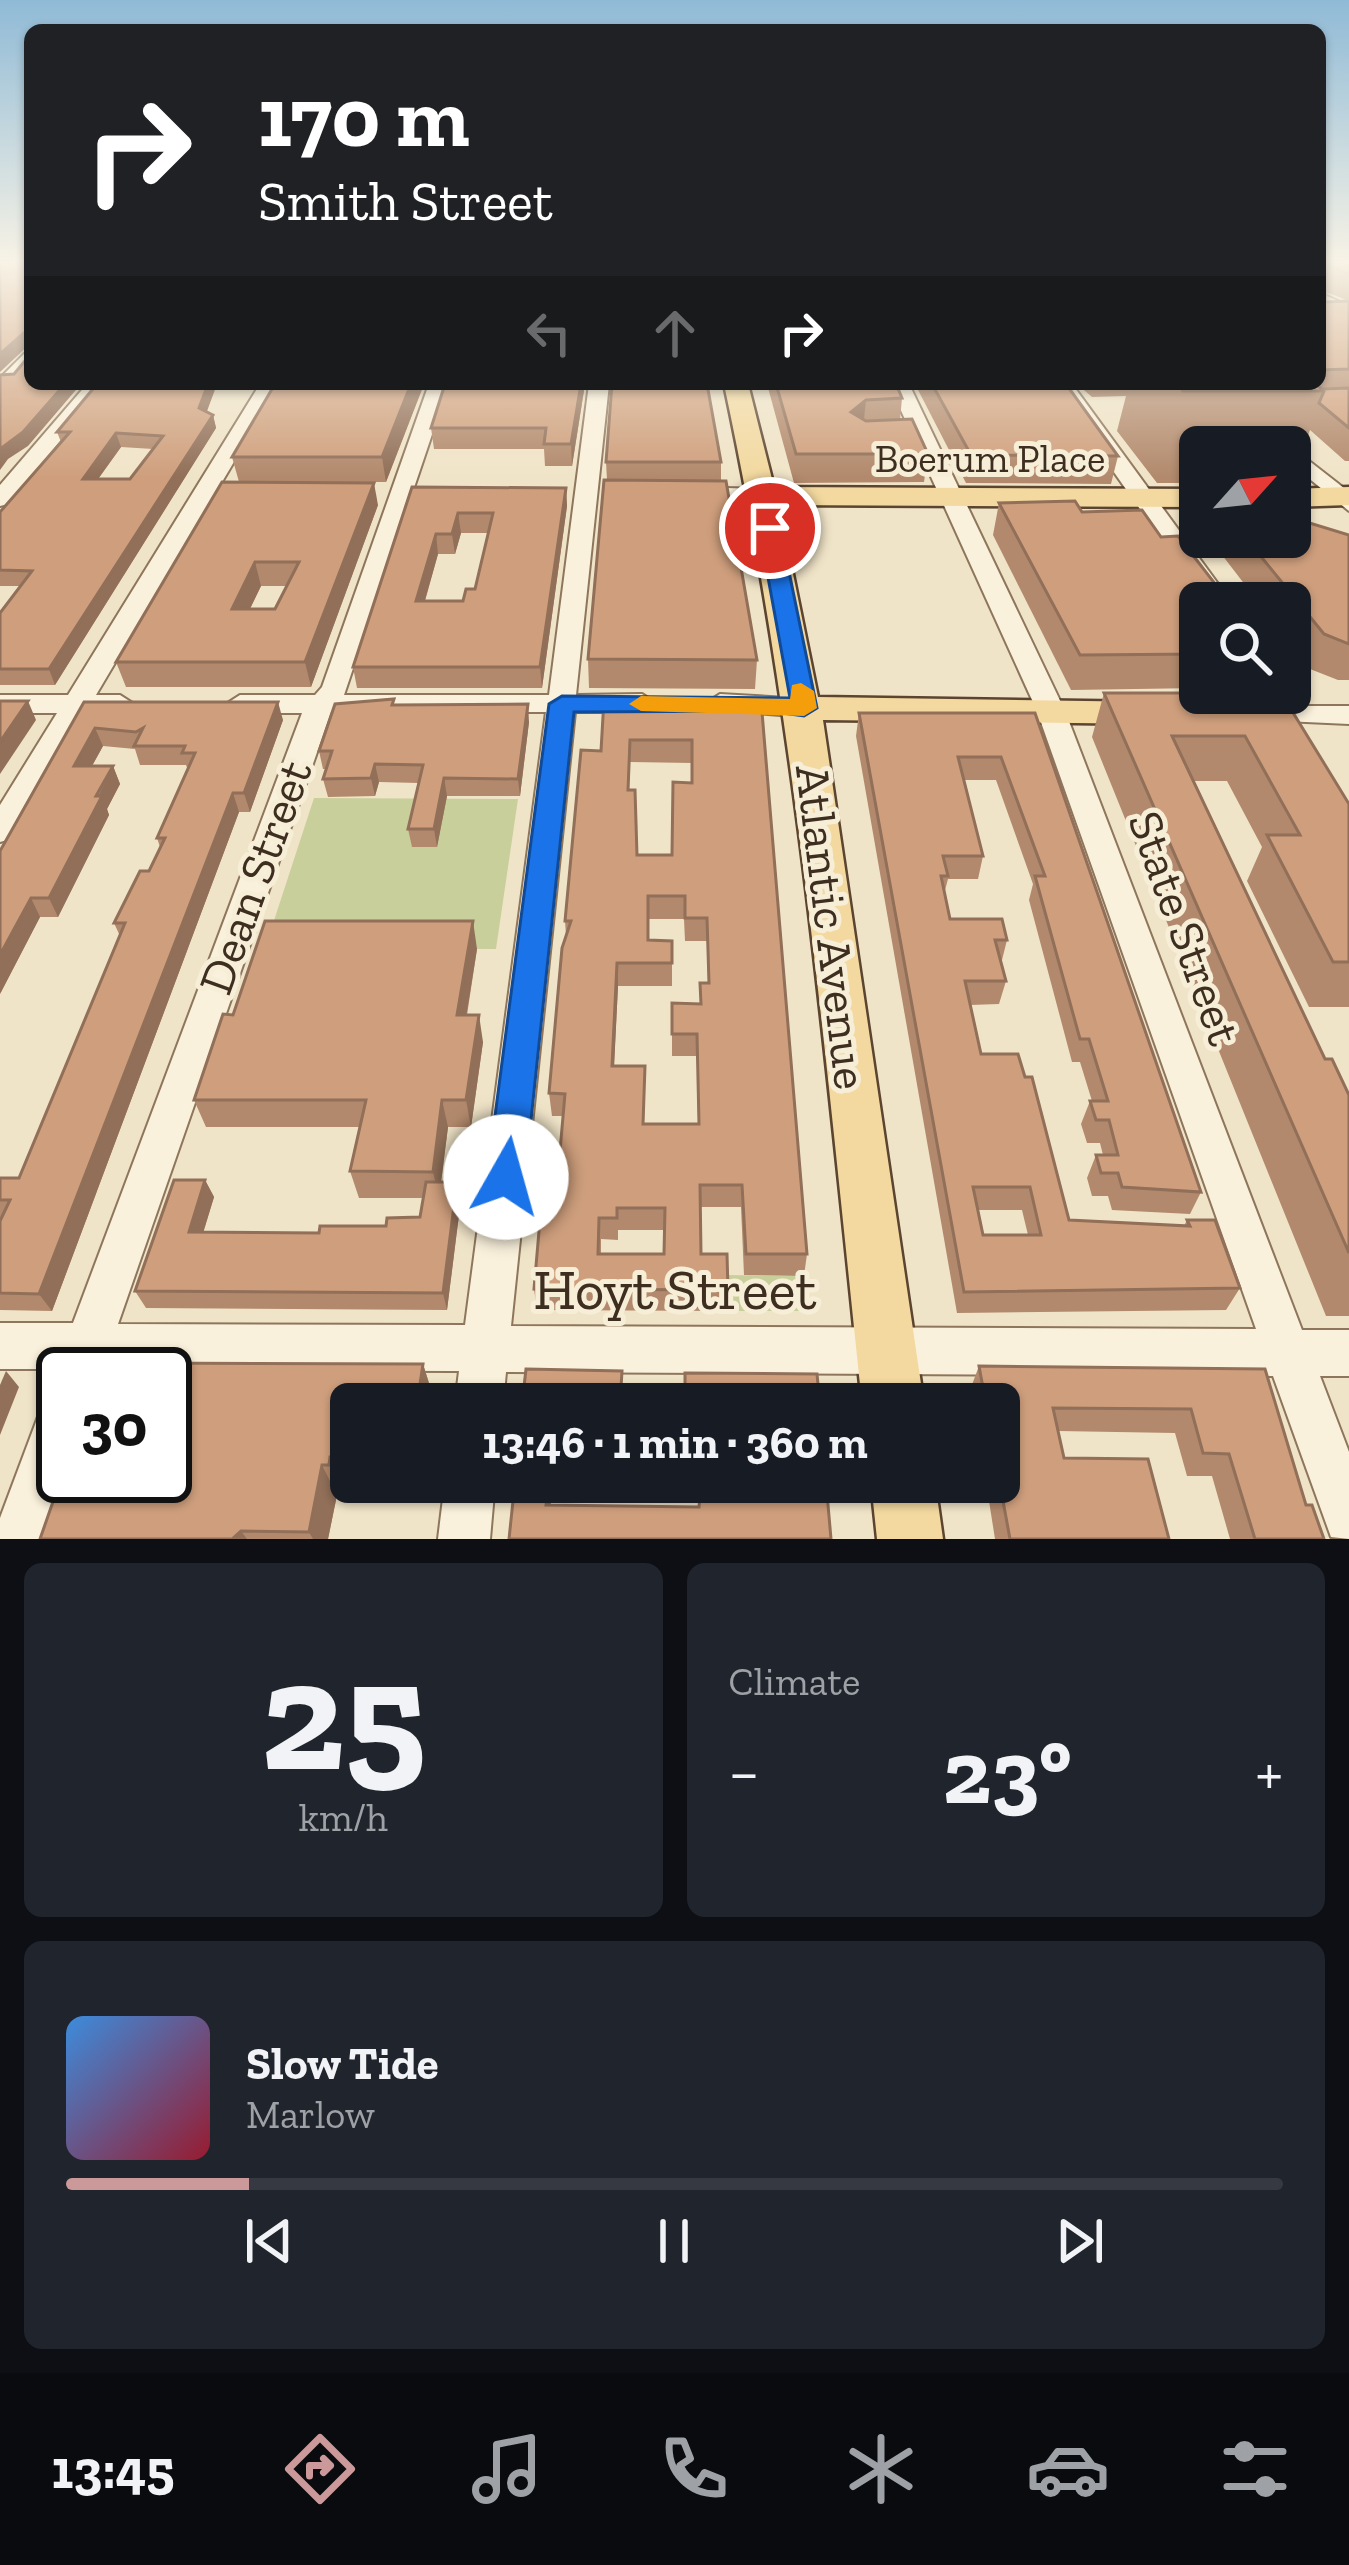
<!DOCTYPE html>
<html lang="en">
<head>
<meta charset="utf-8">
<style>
  body { margin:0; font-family:"Zilla Slab",serif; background:#20242c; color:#f1f3f6; height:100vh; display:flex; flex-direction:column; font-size:45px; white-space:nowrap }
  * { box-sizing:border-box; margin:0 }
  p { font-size:39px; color:#9ea1a6 }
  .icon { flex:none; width:66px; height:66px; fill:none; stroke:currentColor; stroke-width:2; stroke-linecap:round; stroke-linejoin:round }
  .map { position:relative; height:1539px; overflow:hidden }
  .panel { display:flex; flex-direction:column; gap:24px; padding:24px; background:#0d0f14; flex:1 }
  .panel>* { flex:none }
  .guide { position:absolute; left:24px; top:24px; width:1302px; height:366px; border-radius:18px; box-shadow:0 3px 9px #0004; background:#202124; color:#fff; overflow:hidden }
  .needle { width:78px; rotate:63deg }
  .controls { position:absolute; left:1179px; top:426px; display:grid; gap:24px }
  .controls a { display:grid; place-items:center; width:132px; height:132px; border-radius:18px; background:#171b24; box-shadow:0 3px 9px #0004; font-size:60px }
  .speed { position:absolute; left:36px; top:1347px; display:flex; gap:24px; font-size:60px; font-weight:700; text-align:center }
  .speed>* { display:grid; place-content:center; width:156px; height:156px; border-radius:50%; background:#171b24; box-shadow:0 3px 9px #0004; line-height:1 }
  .speed .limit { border:6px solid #111; border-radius:18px; background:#fff; color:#111 }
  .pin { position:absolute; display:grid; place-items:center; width:102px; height:102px; color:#fff; margin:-51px; border:6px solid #fff; border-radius:50%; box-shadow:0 3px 12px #0007 }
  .me { position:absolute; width:132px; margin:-66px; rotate:7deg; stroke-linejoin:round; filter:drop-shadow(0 0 9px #0008) }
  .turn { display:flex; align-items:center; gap:42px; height:252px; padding:0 36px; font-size:54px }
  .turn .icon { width:156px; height:156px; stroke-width:2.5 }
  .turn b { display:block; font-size:84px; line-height:102px }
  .lanes { display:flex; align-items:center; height:114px; padding:0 36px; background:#0003; justify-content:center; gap:60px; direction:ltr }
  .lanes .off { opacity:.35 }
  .big { font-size:90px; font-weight:700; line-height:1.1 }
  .panel .tile { flex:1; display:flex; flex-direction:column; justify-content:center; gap:18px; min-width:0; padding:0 42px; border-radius:18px; background:#20242c }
  .panel .dial { align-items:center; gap:0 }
  .dial b { font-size:156px; line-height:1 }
  .song { display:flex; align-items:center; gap:36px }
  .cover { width:144px; height:144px; border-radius:18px; background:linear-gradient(135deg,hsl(210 70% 55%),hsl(350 70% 35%)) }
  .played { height:12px; border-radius:6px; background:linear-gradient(90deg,#cc999b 15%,#363941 15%) }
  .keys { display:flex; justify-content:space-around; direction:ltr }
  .heat { display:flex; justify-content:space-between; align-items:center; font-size:66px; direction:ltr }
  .panel .tiles { flex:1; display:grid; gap:24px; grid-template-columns:1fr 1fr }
  .tile:last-child { grid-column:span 2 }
  .trip { position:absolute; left:330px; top:1383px; width:690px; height:120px; border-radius:18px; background:#171b24; box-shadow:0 3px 9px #0004; font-weight:700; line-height:120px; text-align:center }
  .tabs { display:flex; height:192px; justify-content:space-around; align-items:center; background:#090b0e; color:#9ea1a6 }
  .tabs .icon { width:84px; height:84px }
  .tabs .on { color:#cc999b }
  .tabs b { font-size:54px; color:#f1f3f6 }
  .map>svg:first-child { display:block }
  .green { fill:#c9cf9b }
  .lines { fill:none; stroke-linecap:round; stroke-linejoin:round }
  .minor-casing { stroke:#8d765c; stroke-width:4 }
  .major-casing { stroke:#5b4430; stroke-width:5 }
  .minor { fill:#faf1dc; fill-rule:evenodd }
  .major { fill:#f3d9a0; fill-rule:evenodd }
  .wall { fill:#b2896c; fill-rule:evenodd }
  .shaded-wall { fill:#916f58 }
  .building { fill:#cf9f7d; stroke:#916f58; stroke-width:3; fill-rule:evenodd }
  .route { fill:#1a73e8; stroke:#114b97; stroke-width:3 }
  .slow { fill:#f59e0b }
  .labels { text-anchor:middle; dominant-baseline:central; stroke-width:10; stroke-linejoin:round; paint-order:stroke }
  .far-street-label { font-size:39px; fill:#3d2e20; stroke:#f7eed8 }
  .street-label { font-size:48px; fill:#3d2e20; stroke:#f7eed8 }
  .near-street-label { font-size:57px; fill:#3d2e20; stroke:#f7eed8 }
</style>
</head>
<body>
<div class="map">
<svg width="1349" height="1539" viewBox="0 0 1349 1539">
  <rect width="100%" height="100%" fill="#f0e4c8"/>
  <g class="green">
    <polygon points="314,798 518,799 496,949 265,948"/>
    <polygon points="725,1275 804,1276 807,1311 727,1311"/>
  </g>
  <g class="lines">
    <g class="minor-casing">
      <g id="minor">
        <polygon points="1320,293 1349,306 1349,318 1320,305"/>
        <polygon points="30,348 30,366 15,385 1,385 1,377"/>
        <polygon points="87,384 107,384 8,504 0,506 0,485"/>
        <polygon points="260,384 280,384 96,695 120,695 134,704 120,713 86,713 11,839 0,842 0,805 57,713 0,713 0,695 68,695"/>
        <path d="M429,384H449L344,695H549L589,384H609L576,695L642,694L656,703L642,712H575L511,1326L1256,1329L1037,711L889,384H909L1065,711L1302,1330H1349V1376H1320L1349,1452V1539L1331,1537L1273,1376L506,1372L503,1404H455L459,1371L102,1370L100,1374H63L66,1476L44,1539H0V1518L39,1414L46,1397L61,1391L55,1369H0V1323H73L302,713H240L226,704L240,695H315L322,687ZM331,712H546L465,1325L118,1324Z"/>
        <polygon points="1052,384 1072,384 1232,603 1206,603"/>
        <polygon points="1290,446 1349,492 1349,511 1290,463 1290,447 1285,447"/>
        <polygon points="690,487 762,489 773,496 762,503 682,499 679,494"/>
        <polygon points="1290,687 1303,706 1349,706 1349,724 1284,721 1268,693 1290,693"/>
        <polygon points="720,694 804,699 818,708 804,717 710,709 706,703"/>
        <polygon points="445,1482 495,1482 490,1539 438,1539"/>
      </g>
    </g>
    <g class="major-casing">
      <g id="major">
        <path d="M724,384H748L774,487L1200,489V507L779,505L818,697L1153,702L1166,705L1171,713L1166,721L1153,724L823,720L924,1404H862C826,1062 796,721 724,384Z"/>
        <polygon points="1349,487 1349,505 1290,507 1290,489"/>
        <polygon points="871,1482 935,1482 943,1539 877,1539"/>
      </g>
    </g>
    <use href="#minor" class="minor"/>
    <use href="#major" class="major"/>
  </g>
  <g class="wall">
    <path d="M1320,262H1349V461H1345L1310,430L1291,483L1290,447H1200V483H1157L1117,431L1126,396L1092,397L1077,384H1320ZM1326,292L1349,301L1325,302Z"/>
    <path d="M97,384H217L206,412L213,415L216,428L55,685H0V613L20,586H0V512L61,442L57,432ZM121,447L153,449L130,479H98Z"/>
    <polygon points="424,384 386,482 239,482 232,457"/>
    <polygon points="445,384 585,384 572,466 545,466 544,449 434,449 431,428"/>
    <polygon points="767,384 896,384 902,398 900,420 928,454 924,482 794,483"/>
    <polygon points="915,384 1066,384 1118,456 1111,484 966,483"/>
    <polygon points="606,462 721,462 721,481 757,660 755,689 589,688 588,659 607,480"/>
    <path d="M222,482L378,505L311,687H126L116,662ZM261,586H287L275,609H250Z"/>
    <path d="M412,487L566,488L567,506L542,688H357L353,667ZM461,533H488L475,589L463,601H425L438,554H455Z"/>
    <polygon points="999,503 1082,512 1200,603 1200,688 1071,690 993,535"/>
    <polygon points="1349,535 1349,680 1338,680 1310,669 1290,643 1290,603 1259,603 1219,551 1220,545 1218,542 1219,537"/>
    <polygon points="1104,693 1281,693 1349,804 1349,1007 1309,1007 1247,881 1262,847 1227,781 1193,781 1325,1059 1349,1095 1349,1316 1326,1316 1092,737"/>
    <path d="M761,700L807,1254L804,1276L744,1275L741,1207H700L701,1254L728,1290L727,1311L537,1310L534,1289L555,1208L563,1116H552L549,1093L566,935L565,921L601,751ZM630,762L692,763V783L672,855H637L629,790ZM649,919H684L685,941H707L708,983L700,1004L672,1003V1056H697L698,1124H644L645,1088L614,1066L618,986H672V941L648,940ZM618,1230H665L664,1254H601V1239L618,1240Z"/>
    <polygon points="84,702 283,720 250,812 239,812 52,1311 0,1310 0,1178 19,1178 120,936 114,923 149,871 160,847 157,838 188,770 186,765 140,765 135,749 103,746 92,766 113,766 120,784 107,809 109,815 58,917 40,917 0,994"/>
    <polygon points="395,705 529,722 520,796 447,796 437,847 412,847 408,829 419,783 379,782 375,796 328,797 323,779 326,769 323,769 319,751"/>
    <path d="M859,713H1035L1201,1192L1190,1214L1112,1210L1108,1196H1092L1087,1178L1096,1155H1103L1100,1143H1087L1081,1124L1090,1101H1092L1080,1062H1072L1029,900L1033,884L996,780H964L983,856L978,879H948L944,894L950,919L1007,940L1001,964L1006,981L999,1004L970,1005L981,1054L1025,1077L1069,1220L1184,1226L1187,1220L1240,1288L1226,1310L957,1313L856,736ZM977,1210H1022L1028,1235H983Z"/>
    <polygon points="477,949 467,1015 483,1042 471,1127 448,1127 441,1182 457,1182 461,1199 447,1310 146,1308 135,1291 205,1180 214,1197 203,1232 319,1233 386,1226 420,1217 423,1198 359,1198 350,1171 360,1127 206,1127 194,1100 233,1015"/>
    <polygon points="136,1363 423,1364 433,1396 432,1404 351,1404 351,1482 420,1482 419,1487 344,1487 343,1495 337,1495 328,1539 40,1539 63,1473 63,1476 165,1476 165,1374 107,1374 110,1368 134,1369"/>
    <polygon points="979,1366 1265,1369 1306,1505 1324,1539 1230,1539 1212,1476 1187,1476 1175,1433 1058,1431 1064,1458 1169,1539 995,1539 986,1482 999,1482 999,1404 972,1404 970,1390"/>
  </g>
  <g class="shaded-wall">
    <polygon points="26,331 30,344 0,372 0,354"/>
    <polygon points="65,384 81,384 28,446 8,459 0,470 0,449"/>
    <polygon points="208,384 217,384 203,422 199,408"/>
    <polygon points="411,384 424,384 386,482 382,457"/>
    <polygon points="581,384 585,384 572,466 571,444"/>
    <polygon points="866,400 863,428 851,412"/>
    <polygon points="213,415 216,428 55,685 49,669"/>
    <polygon points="116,433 121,447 88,493 83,479"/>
    <polygon points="374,483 378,505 311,687 305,662"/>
    <polygon points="566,488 567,506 542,688 540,667"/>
    <polygon points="458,513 461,533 455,554 452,534"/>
    <polygon points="436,534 438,554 419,621 416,601"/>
    <polygon points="255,562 261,586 238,633 232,609"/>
    <polygon points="28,701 36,720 0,774 0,742"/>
    <polygon points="278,702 283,720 250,812 244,793"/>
    <polygon points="528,704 529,722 520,796 518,779"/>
    <polygon points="95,728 103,746 82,784 74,766"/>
    <polygon points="375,764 379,782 375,796 371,778"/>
    <polygon points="113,766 120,784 107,809 109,815 58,917 49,898"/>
    <polygon points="444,778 447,796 437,847 434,829"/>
    <polygon points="233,793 239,812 52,1311 39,1294"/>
    <polygon points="31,898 40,917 0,994 0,955"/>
    <polygon points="473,921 477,949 462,1042 457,1015"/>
    <polygon points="617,963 618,986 613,1088 612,1066"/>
    <polygon points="479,1015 483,1042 471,1127 466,1100"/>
    <polygon points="442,1100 448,1127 439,1198 433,1172"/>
    <polygon points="205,1180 214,1197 198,1250 189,1232"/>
    <polygon points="457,1182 461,1199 447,1310 443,1293"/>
    <polygon points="423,1364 433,1396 432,1404 417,1404"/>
    <polygon points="6,1371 19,1387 0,1435 0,1385"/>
    <polygon points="330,1457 344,1487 343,1495 329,1465"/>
    <polygon points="322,1465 337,1495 328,1539 313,1539 309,1532"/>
    <polygon points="549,1482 553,1482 549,1521 546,1505"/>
    <polygon points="241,1531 247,1539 232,1539"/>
  </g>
  <g class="building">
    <polygon points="0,262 30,262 30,335 26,331 0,354"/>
    <polygon points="1320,262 1349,262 1349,274 1327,265 1325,302 1349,301 1349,369 1320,370"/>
    <polygon points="30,336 30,384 65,384 23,432 0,449 0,375 14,374 29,356"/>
    <path d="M97,384H208L199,408L213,415L49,669H0V613L32,571L0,570V512L70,432H57ZM116,433L163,436L130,479H83Z"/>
    <polygon points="275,384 411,384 382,457 232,457"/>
    <polygon points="445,384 581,384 571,444 544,444 546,428 431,428"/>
    <polygon points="612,384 707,384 721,462 606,462"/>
    <polygon points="776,384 896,384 902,398 866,400 851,412 866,421 912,419 928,454 796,454"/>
    <polygon points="932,384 1066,384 1118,456 971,455"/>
    <polygon points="1177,384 1316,384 1324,391 1183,391"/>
    <polygon points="1349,388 1349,428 1319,403 1324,391 1322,389"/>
    <polygon points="604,480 726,481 757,660 588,659"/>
    <path d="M222,482L374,483L305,662H116ZM255,562H299L275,609H232Z"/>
    <path d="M412,487L566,488L540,667H353ZM458,513H493L475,589H466L463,601H416L436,534H452Z"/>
    <polygon points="1075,501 1082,512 1142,510 1161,537 1178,536 1230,603 1200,603 1200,654 1080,655 999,503"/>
    <polygon points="1290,517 1349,535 1349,644 1324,634 1245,537 1290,537"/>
    <polygon points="1104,693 1281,693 1349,804 1349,962 1333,962 1267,835 1300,835 1245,736 1172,736 1325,1059 1332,1059 1349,1095 1349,1253"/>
    <polygon points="394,699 392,705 528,704 518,779 444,778 434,829 408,829 423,765 375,764 371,778 323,779 332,751 319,751 335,704"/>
    <path d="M604,699L761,700L807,1254H746L742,1185H700L701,1254H727L728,1290L534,1289L541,1208H555L565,1094L549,1093L562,948L571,921H565L581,750L601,751ZM630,740H692V783L673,782L672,855H637L635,790H628ZM648,896H685V918H707L709,983H700L701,1004L672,1003V1034H697L699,1124H643L645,1066H612L617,963H672V941L648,940ZM617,1208H665L664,1254H598L599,1218H617Z"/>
    <polygon points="0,701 28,701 0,742"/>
    <polygon points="84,702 278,702 244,793 233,793 39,1294 0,1293 0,1221 10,1200 0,1200 0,1178 19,1178 125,923 114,923 140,871 149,871 165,838 157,838 195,753 182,753 185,746 134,746 143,728 136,732 95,728 74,766 113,766 96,796 102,796 49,898 31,898 0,955 0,851"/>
    <path d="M859,713H1035L1201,1192L1122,1187L1118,1173H1101L1096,1155H1118L1109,1120H1096L1090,1101H1108L1089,1039H1080L1035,876H1045L1001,757H958L983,856H943L948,876H941L950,919H1002L1007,940H995L1006,981H965L981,1054H1018L1025,1077H1032L1069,1220L1190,1226L1187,1220H1215L1240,1288L964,1292ZM973,1187H1030L1041,1235H983Z"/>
    <polygon points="265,921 473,921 457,1015 479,1015 466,1100 442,1100 433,1172 350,1171 366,1100 194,1100 223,1014 233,1015"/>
    <polygon points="174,1180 205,1180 189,1232 319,1233 320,1226 386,1226 387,1218 420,1217 426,1182 457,1182 443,1293 135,1291"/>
    <polygon points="136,1363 423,1364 417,1404 351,1404 351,1457 330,1457 329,1465 322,1465 309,1532 241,1531 232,1539 40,1539 63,1473 63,1476 165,1476 165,1374 107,1374 110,1368 134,1369"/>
    <polygon points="979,1366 1265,1369 1306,1505 1312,1505 1324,1539 1255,1539 1229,1454 1203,1453 1191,1409 1053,1408 1064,1458 1148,1459 1169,1539 1010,1539 999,1479 999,1404 986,1404"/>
    <polygon points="526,1369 622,1371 620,1404 522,1404"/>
    <polygon points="685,1373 817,1374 820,1404 685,1404"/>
    <polygon points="515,1482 549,1482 546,1505 699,1507 701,1482 826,1482 831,1539 509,1539"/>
  </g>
  <linearGradient id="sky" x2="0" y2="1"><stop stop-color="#8fbad6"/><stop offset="0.55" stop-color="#f8f3e6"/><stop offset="1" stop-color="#f8f3e6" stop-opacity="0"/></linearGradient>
  <rect width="1349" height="477" fill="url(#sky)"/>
  <polygon class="route" points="770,521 780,528 817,708 804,716 768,711 574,712 525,1177 519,1189 506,1194 493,1189 487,1177 549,704 562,696 790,698 759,528"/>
  <polygon class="slow" points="801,683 814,691 817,708 804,716 641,711 629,704 641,696 790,699 792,685"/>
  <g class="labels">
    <g class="far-street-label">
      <text x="990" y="458">Boerum Place</text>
    </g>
    <g class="street-label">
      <text transform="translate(255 877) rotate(-70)">Dean Street</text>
      <text transform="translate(832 927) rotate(83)">Atlantic Avenue</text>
      <text transform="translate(1185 928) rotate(70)">State Street</text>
    </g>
    <g class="near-street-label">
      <text x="675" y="1289">Hoyt Street</text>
    </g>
  </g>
</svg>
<div class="controls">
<a><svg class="needle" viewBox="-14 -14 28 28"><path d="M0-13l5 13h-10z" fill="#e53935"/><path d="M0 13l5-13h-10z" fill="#9ea1a6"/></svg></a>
<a><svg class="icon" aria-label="search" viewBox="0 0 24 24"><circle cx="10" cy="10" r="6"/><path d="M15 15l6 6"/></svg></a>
</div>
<div class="speed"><div class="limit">30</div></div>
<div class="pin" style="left:770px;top:528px;background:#d93025"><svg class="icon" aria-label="arrive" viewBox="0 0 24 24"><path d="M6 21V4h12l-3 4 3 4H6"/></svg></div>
<svg class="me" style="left:506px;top:1177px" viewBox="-20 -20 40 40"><circle r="19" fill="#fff"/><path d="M0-13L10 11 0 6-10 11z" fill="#1a73e8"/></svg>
<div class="trip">13:46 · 1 min · 360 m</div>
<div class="guide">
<div class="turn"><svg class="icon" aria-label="right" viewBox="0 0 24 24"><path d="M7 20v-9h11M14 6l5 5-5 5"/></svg><div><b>170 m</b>Smith Street</div></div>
<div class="lanes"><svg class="icon off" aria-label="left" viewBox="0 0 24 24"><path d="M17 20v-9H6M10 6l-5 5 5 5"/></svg><svg class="icon off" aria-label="ahead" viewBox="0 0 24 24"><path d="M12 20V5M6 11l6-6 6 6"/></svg><svg class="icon" aria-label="right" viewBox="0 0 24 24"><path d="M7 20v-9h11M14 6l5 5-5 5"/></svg></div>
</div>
</div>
<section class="panel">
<div class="tiles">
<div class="tile dial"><b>25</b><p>km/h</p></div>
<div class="tile"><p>Climate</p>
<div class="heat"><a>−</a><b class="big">23°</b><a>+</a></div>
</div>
<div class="tile">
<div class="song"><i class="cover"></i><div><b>Slow Tide</b><p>Marlow</p></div></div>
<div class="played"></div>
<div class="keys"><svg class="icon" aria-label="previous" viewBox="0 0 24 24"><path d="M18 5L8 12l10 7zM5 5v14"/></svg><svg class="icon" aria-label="pause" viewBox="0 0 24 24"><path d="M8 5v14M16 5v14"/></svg><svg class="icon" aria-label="next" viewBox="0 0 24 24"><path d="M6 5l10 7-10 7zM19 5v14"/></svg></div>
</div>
</div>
</section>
<nav class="tabs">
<b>13:45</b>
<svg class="icon on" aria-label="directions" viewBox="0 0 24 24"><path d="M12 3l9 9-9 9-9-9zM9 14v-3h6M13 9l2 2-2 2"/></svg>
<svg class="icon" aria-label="music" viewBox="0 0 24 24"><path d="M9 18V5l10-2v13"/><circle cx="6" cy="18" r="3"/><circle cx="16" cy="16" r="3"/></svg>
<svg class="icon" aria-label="phone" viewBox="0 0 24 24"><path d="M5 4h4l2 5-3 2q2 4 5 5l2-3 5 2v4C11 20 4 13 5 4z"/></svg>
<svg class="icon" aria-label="climate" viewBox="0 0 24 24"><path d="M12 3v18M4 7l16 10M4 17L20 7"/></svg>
<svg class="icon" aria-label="car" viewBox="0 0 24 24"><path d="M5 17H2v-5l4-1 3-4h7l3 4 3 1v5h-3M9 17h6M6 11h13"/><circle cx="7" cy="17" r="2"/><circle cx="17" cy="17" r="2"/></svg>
<svg class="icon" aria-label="filters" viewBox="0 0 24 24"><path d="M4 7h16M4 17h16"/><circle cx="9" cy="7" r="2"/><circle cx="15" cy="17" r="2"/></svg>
</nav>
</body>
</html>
